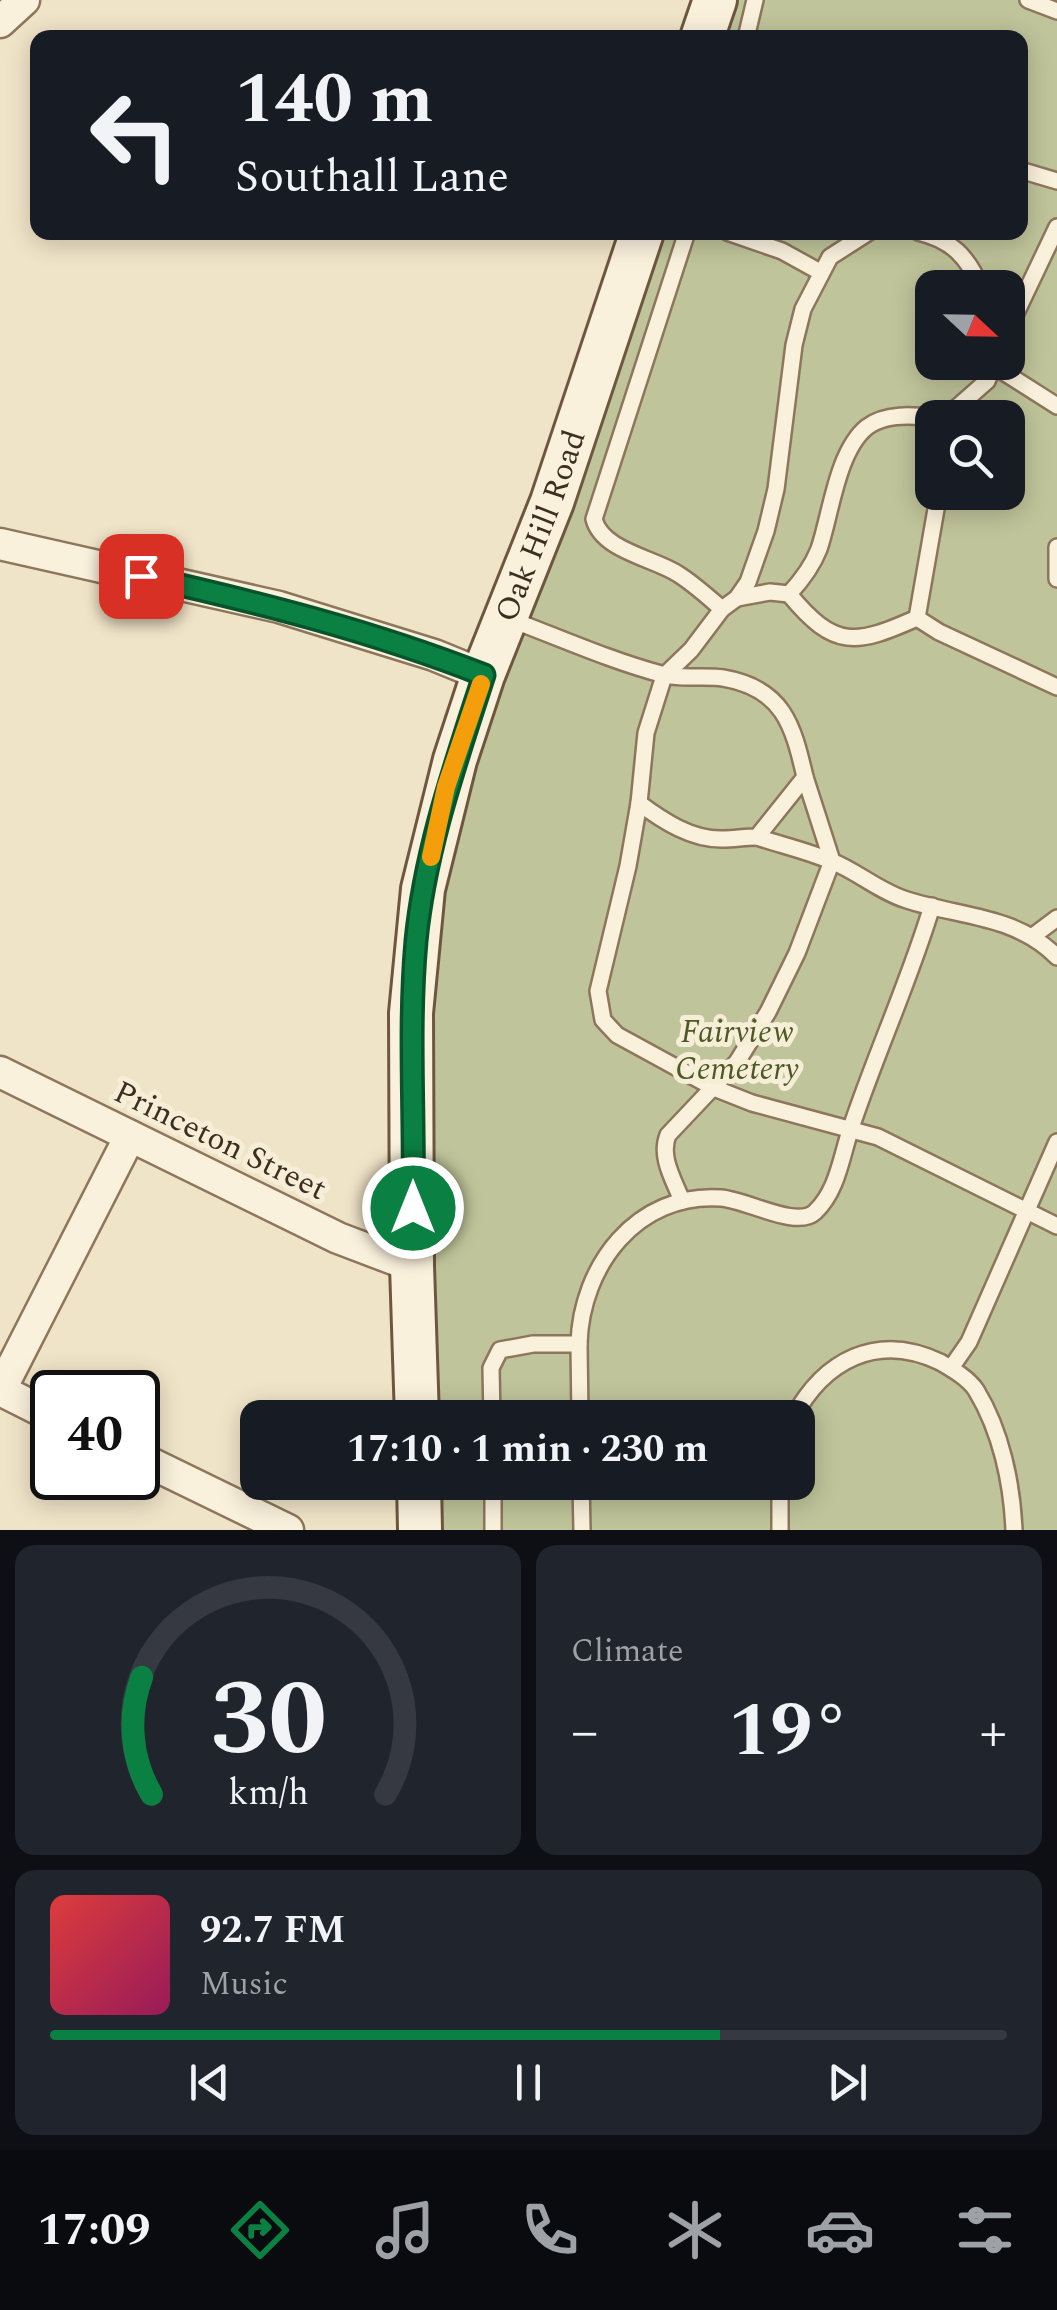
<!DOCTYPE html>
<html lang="en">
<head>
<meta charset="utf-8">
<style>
  body { margin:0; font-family:Spectral,serif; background:#20242c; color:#f1f3f6; height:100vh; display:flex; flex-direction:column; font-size:38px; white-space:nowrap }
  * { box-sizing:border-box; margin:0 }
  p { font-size:32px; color:#9ea1a6 }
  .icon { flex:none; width:55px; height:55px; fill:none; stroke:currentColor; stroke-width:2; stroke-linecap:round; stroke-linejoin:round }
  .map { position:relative; height:1530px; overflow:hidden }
  .drawer { display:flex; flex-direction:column; gap:15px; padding:15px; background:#0d0f14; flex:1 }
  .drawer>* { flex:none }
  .banner { position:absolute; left:30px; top:30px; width:998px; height:210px; border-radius:20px; box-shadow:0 5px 25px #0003; background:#171b24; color:#f1f3f6; overflow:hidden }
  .needle { width:65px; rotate:112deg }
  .controls { position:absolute; left:915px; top:270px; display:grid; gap:20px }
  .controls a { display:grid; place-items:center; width:110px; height:110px; border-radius:20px; background:#171b24; box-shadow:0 5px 25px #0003; font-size:50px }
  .speed { position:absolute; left:30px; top:1370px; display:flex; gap:20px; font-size:50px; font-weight:700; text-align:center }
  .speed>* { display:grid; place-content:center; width:130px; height:130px; border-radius:50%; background:#171b24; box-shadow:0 5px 25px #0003; line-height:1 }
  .speed .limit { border:5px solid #111; border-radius:15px; background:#fff; color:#111 }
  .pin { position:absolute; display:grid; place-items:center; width:85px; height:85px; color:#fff; margin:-42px; border-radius:20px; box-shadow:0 5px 15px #0006 }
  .me { position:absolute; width:110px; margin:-55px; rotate:0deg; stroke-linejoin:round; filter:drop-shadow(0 0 8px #0008) }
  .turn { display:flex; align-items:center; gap:35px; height:210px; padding:0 40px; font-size:45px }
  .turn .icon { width:130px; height:130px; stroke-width:2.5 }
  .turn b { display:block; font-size:70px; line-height:85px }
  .big { font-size:75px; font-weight:700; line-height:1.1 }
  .drawer .card { flex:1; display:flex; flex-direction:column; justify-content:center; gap:15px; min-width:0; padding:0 35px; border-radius:20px; background:#20242c }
  .drawer .dial { align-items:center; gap:0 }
  .dial svg { height:260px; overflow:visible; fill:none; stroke:#363941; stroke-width:7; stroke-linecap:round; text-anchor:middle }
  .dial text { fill:#f1f3f6; stroke:none }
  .song { display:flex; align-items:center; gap:30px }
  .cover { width:120px; height:120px; border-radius:15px; background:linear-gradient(135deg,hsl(0 70% 55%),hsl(330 70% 35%)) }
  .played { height:10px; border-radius:5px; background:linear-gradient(90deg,#0b8043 70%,#363941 70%) }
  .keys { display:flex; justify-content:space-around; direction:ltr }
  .heat { display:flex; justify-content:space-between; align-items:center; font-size:55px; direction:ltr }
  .drawer .tiles { flex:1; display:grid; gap:15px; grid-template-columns:1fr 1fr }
  .card:last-child { grid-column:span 2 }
  .trip { position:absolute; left:240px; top:1400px; width:575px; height:100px; border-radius:20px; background:#171b24; box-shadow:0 5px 25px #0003; font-weight:700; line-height:100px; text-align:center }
  .menu { display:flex; height:160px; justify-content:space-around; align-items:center; background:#090b0e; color:#9ea1a6 }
  .menu .icon { width:70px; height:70px }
  .menu .selected { color:#0b8043 }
  .menu b { font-size:45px; color:#f1f3f6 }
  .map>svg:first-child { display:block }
  .cemetery { fill:#bfc49a; fill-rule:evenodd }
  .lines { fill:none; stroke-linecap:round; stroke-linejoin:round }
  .lane-casing { stroke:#8d765c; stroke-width:20 }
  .street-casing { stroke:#8d765c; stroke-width:35 }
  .secondary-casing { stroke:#6f573f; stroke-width:48 }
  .lane { stroke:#faf1dc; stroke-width:15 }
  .street { stroke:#faf1dc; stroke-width:30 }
  .secondary { stroke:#faf1dc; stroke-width:42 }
  .route-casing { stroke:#07532c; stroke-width:25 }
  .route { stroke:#0b8043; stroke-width:18 }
  .slow { stroke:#f59e0b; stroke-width:18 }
  .labels { text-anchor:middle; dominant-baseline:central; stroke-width:10; stroke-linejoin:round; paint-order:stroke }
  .street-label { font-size:32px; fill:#3d2e20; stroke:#f7eed8 }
  .park-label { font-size:32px; font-style:italic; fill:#4d5a26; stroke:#f7eed8 }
</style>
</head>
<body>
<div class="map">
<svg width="1057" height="1530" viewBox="0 0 1057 1530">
  <rect width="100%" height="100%" fill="#f0e4c8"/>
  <path class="cemetery" d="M735,0H1057V1530H422L421,1483L798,1482V1418L420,1417L413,950L656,233L1020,232V38L722,37ZM932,288H1008V362H932ZM932,418H1008V492H932Z"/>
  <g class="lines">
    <g class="lane-casing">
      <g id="lane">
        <polyline points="1028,0 1057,11"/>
        <polyline points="746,38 755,0"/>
        <polyline points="1020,170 1057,181"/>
        <path d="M687,232L594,519C602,551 654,558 678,574C694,584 708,597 722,609"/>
        <polyline points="727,232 782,251 820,272"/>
        <path d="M918,232C952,240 968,257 981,288"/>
        <polyline points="1008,330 1057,227"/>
        <polyline points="994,366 1057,406"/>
        <polyline points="945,418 987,381 995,362"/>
        <polyline points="1057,547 1057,579"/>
        <path d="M789,594C835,650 856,645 917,618L939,492"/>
        <path d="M737,598L770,592L789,594C802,580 812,567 819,549C831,514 837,451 867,427C885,413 913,415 934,418"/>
        <path d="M507,618C558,637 609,660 661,674C681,680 703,675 723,678C783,688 793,725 805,777L757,837C745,837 734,839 723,839C692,840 663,821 639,803L646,733L664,676L691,650L722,609L737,598L748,582L766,531L776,489L794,345L803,309L830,257L869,232"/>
        <polyline points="917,618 939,632 1057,687"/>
        <polyline points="639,803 628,866 598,991 603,1020 617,1035 714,1088 752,1103 878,1137 1057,1226"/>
        <path d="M757,837C781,845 807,851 831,861C857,871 880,892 907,900C959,917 1016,915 1057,957"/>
        <polyline points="1033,936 1057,918"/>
        <path d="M682,1201C674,1180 659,1157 668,1135L737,1062L768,1012L797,953L832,861L805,777"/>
        <path d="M579,1344C581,1266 637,1192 721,1198C747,1200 797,1229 815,1212C838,1190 841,1157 851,1128C876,1053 909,982 932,906"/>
        <polyline points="951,1368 969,1342 1057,1142"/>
        <polyline points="492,1418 491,1368 500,1350 533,1344 579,1344 580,1418"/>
        <path d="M793,1418C824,1360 877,1332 940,1362C952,1369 968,1378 976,1390C1001,1431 1012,1483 1014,1530"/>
        <polyline points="493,1482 493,1530"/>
        <polyline points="581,1482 582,1530"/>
        <polyline points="780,1530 780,1482"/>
      </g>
    </g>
    <g class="street-casing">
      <g id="street">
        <polyline points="0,22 24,0"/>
        <polyline points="0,544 279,607 434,655 483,675"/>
        <polyline points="0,1072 338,1238 412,1266"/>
        <polyline points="0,1390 52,1416"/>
        <polyline points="0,1391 130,1136"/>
        <polyline points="138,1457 288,1530"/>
      </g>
    </g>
    <g class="secondary-casing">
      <g id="secondary">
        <polyline points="702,38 715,0"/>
        <path id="s1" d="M417,1418L412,1266L411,1013L423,889L455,760L483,675L552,502L642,232"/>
        <polyline points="419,1482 420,1530"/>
      </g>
    </g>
    <use href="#lane" class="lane"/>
    <use href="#street" class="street"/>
    <use href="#secondary" class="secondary"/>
  </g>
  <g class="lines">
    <g class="route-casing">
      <path id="route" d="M141,576C257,602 372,631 484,675C456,762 425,849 416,941C408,1030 415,1118 413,1208"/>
    </g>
    <use href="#route" class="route"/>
    <polyline class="slow" points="431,857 446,787 481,684"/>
  </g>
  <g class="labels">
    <g class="street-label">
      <text stroke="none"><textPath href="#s1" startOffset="912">Oak Hill Road</textPath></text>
      <text transform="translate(220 1141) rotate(26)">Princeton Street</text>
    </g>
    <g class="park-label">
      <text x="737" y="1032">Fairview<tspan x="737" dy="37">Cemetery</tspan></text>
    </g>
  </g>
</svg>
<div class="controls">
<a><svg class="needle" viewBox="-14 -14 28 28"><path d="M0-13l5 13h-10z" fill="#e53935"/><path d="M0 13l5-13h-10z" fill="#9ea1a6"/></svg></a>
<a><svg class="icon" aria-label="search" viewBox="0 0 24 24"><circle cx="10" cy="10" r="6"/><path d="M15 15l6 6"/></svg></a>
</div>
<div class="speed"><div class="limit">40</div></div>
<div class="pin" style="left:141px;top:576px;background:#d93025"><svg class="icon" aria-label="arrive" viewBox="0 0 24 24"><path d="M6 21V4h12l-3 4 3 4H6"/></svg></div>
<svg class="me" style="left:413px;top:1208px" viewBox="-20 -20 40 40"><circle r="17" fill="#0b8043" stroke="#fff" stroke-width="3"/><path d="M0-11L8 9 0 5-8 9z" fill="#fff"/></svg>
<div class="trip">17:10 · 1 min · 230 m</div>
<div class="banner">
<div class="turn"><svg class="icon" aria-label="left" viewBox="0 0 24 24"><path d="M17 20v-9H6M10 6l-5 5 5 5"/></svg><div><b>140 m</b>Southall Lane</div></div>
</div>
</div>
<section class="drawer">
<div class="tiles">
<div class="card dial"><svg viewBox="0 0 100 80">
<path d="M14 69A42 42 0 1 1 86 69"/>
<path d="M14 69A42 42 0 0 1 11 33" stroke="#0b8043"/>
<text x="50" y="56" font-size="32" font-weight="700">30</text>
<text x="50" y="72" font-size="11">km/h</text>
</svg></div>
<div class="card"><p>Climate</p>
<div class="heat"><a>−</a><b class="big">19°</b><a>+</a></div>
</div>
<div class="card">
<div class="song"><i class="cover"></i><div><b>92.7 FM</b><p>Music</p></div></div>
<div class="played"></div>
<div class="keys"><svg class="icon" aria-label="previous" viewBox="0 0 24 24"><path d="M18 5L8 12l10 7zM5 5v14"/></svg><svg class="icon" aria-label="pause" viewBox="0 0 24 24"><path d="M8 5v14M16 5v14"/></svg><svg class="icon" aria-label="next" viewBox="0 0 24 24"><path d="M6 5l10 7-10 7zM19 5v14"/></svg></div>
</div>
</div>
</section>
<nav class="menu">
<b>17:09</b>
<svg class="icon selected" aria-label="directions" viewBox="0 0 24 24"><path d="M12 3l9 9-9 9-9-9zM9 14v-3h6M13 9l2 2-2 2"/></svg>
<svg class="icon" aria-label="music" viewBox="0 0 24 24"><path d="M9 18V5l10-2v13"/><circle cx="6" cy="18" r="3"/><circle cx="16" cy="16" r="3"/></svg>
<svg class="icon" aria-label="phone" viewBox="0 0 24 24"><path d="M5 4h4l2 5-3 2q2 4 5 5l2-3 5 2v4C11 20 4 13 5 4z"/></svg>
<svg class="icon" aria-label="climate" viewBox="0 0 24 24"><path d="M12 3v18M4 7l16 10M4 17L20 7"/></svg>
<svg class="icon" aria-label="car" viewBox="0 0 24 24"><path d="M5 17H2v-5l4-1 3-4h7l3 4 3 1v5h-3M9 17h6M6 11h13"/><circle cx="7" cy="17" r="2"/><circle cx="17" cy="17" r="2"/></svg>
<svg class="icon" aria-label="filters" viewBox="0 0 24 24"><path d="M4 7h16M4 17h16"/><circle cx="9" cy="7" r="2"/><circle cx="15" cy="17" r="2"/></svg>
</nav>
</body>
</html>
